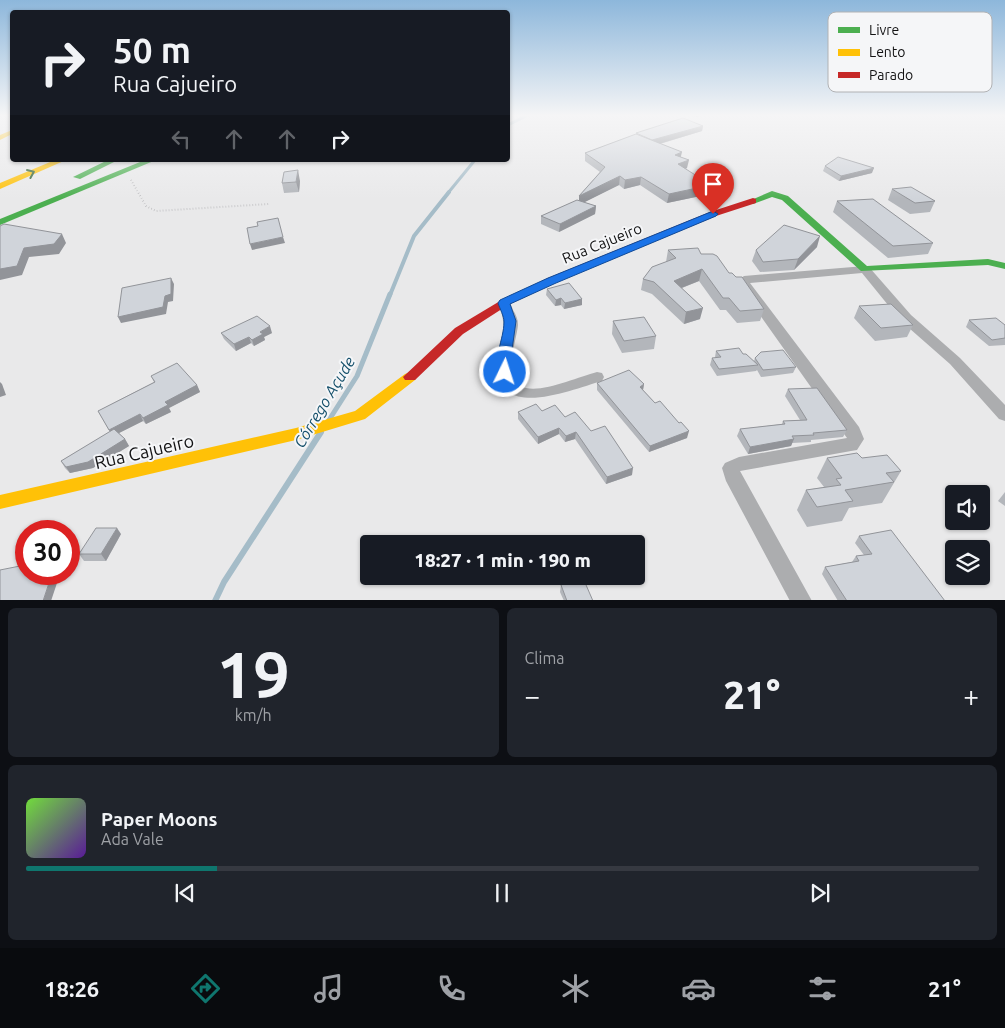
<!DOCTYPE html>
<html lang="pt">
<head>
<meta charset="utf-8">
<style>
  body { margin:0; font-family:Ubuntu,sans-serif; background:#20242c; color:#f1f3f6; height:100vh; display:flex; flex-direction:column; font-size:19px; white-space:nowrap }
  * { box-sizing:border-box; margin:0 }
  p { font-size:16px; color:#9ea1a6 }
  .icon { flex:none; width:28px; height:28px; fill:none; stroke:currentColor; stroke-width:2; stroke-linecap:round; stroke-linejoin:round }
  .map { position:relative; height:600px; overflow:hidden }
  .drawer { display:flex; flex-direction:column; gap:8px; padding:8px; background:#0d0f14; flex:1 }
  .drawer>* { flex:none }
  .hud { position:absolute; left:10px; top:10px; width:500px; height:152px; border-radius:5px; box-shadow:0 1px 4px #0004; background:#171b24; color:#f1f3f6; overflow:hidden }
  .fabs { position:absolute; left:945px; top:485px; display:grid; gap:10px }
  .fabs a { display:grid; place-items:center; width:45px; height:45px; border-radius:5px; background:#171b24; box-shadow:0 1px 4px #0004; font-size:25px }
  .speed { position:absolute; left:15px; top:520px; display:flex; gap:10px; font-size:25px; font-weight:700; text-align:center }
  .speed>* { display:grid; place-content:center; width:65px; height:65px; border-radius:50%; background:#171b24; box-shadow:0 1px 4px #0004; line-height:1 }
  .speed .limit { border:8px solid #d22; background:#fff; color:#111 }
  .pin { position:absolute; display:grid; place-items:center; width:42px; height:42px; color:#fff; margin:-51px -21px; border-radius:50% 50% 50% 0; rotate:-45deg; box-shadow:0 0 5px #0007 }
  .pin .icon { rotate:45deg }
  .me { position:absolute; width:55px; margin:-28px; rotate:4deg; stroke-linejoin:round; filter:drop-shadow(0 0 4px #0008) }
  .turn { display:flex; align-items:center; gap:18px; height:105px; padding:0 20px; font-size:22px }
  .turn .icon { width:65px; height:65px; stroke-width:2.5 }
  .turn b { display:block; font-size:35px; line-height:42px }
  .lanes { display:flex; align-items:center; height:48px; padding:0 20px; background:#0003; justify-content:center; gap:25px; direction:ltr }
  .lanes .off { opacity:.35 }
  .big { font-size:38px; font-weight:800; line-height:1.1 }
  .drawer .tile { flex:1; display:flex; flex-direction:column; justify-content:center; gap:8px; min-width:0; padding:0 18px; border-radius:8px; background:#20242c }
  .drawer .dial { align-items:center; gap:0 }
  .dial b { font-size:65px; line-height:1 }
  .song { display:flex; align-items:center; gap:15px }
  .cover { width:60px; height:60px; border-radius:8px; background:linear-gradient(135deg,hsl(100 70% 55%),hsl(270 70% 35%)) }
  .played { height:5px; border-radius:2px; background:linear-gradient(90deg,#0f766e 20%,#363941 20%) }
  .keys { display:flex; justify-content:space-around; direction:ltr }
  .heat { display:flex; justify-content:space-between; align-items:center; font-size:28px; direction:ltr }
  .drawer .tiles { flex:1; display:grid; gap:8px; grid-template-columns:1fr 1fr }
  .tile:last-child { grid-column:span 2 }
  .trip { position:absolute; left:360px; top:535px; width:285px; height:50px; border-radius:5px; background:#171b24; box-shadow:0 1px 4px #0004; font-weight:800; line-height:50px; text-align:center }
  .dock { display:flex; height:80px; justify-content:space-around; align-items:center; background:#090b0e; color:#9ea1a6 }
  .dock .icon { width:35px; height:35px }
  .dock .current { color:#0f766e }
  .dock b { font-size:22px; color:#f1f3f6 }
  .map>svg:first-child { display:block }
  .lines { fill:none; stroke-linecap:round; stroke-linejoin:round }
  .stream-far3 { stroke:#a5bcc8; stroke-width:3 }
  .stream-far2 { stroke:#a5bcc8; stroke-width:4 }
  .stream-far1 { stroke:#a5bcc8; stroke-width:5 }
  .stream { stroke:#a5bcc8; stroke-width:6 }
  .path { stroke:#aeaeb1; stroke-width:2; stroke-dasharray:0.5 2.5; stroke-linecap:butt }
  .street { fill:#acadaf; fill-rule:evenodd }
  .fast { fill:#4caf50; fill-rule:evenodd }
  .slow { fill:#ffc107; fill-rule:evenodd }
  .jam { fill:#c62828; fill-rule:evenodd }
  .wall { fill:#b3b6bb }
  .shaded-wall { fill:#929499 }
  .building { fill:#d0d4da; stroke:#929499 }
  .oneway { stroke:#306132 }
  .route { fill:#1a73e8; stroke:#114b97 }
  .labels { text-anchor:middle; dominant-baseline:central; stroke-width:4; stroke-linejoin:round; paint-order:stroke }
  .street-label { font-size:15px; fill:#131314; stroke:#f5f6f8 }
  .water-label { font-size:16px; font-style:italic; fill:#144f6a; stroke:#f5f6f8 }
  .near-street-label { font-size:18px; fill:#131314; stroke:#f5f6f8 }
  .key { fill:#f5f6f8; stroke:#b1b2b4; stroke-width:1 }
  .key-label { font-size:14px; fill:#131314 }
</style>
</head>
<body>
<div class="map">
<svg width="1005" height="601" viewBox="0 0 1005 601">
  <rect width="100%" height="100%" fill="#e9e9ea"/>
  <g class="lines">
    <g class="stream-far3">
      <polyline points="508,125 528,115"/>
      <polyline points="448,193 475,160"/>
    </g>
    <polyline class="stream-far2" points="390,295 414,236 449,192"/>
    <polyline class="stream-far1" points="329,420 357,376 390,294"/>
    <polyline class="stream" points="215,601 224,582 321,432"/>
    <polyline class="path" points="131,180 146,206 156,211 269,204"/>
    <g class="street">
      <polygon points="865,266 869,267 911,315 960,358 1005,405 1005,421 999,419 950,364 901,321 862,273 750,283 859,427 864,439 857,450 851,451 740,471 812,601 790,601 726,481 722,468 725,463 739,457 847,438 740,287 738,280 744,276"/>
      <path d="M504,299C510,301 511,304 513,310C516,315 518,319 518,325C517,340 500,382 526,388C545,392 578,377 597,372L602,373L604,377L602,381C570,390 491,424 498,358C500,332 509,331 498,303Z"/>
    </g>
    <g class="fast">
      <polygon points="108,160 118,160 80,179 73,177"/>
      <polygon points="145,160 156,160 0,225 0,219"/>
      <polygon points="772,191 788,196 867,266 988,259 1005,263 1005,269 988,265 861,271 782,200 772,197 753,204 749,201"/>
    </g>
    <g class="slow">
      <polygon points="12,130 12,134 0,140 0,135"/>
      <polygon points="55,160 66,160 0,189 0,183"/>
      <polygon points="410,372 415,374 417,377 415,380 365,419 296,440 0,509 0,495 296,428 355,411 405,374"/>
    </g>
    <polygon class="jam" points="753,198 756,199 756,203 716,216 556,282 508,305 463,334 415,380 405,380 403,377 455,328 500,301 548,278 710,212"/>
  </g>
  <g class="wall">
    <polygon points="685,115 703,115 696,117"/>
    <polygon points="703,126 702,131 660,144 681,157 687,168 685,169 710,194 667,203 640,185 624,189 619,185 584,202 596,206 595,214 559,232 541,224 541,216 579,200 579,196 600,172 585,161 585,153 636,135 636,133"/>
    <polygon points="825,166 872,173 839,181 823,171"/>
    <polygon points="300,181 299,192 284,193 282,183"/>
    <polygon points="892,189 935,201 930,212 910,214 888,200"/>
    <polygon points="837,201 933,243 928,254 888,258 833,212"/>
    <polygon points="817,247 794,270 760,272 752,261 756,250"/>
    <polygon points="668,250 701,254 729,273 764,309 760,321 737,323 726,310 720,310 699,281 682,288 700,319 684,324 652,294 641,290 643,279 666,262"/>
    <polygon points="547,289 582,299 582,305 564,309 561,305 555,306 546,295"/>
    <polygon points="859,306 913,325 907,337 875,341 854,318"/>
    <polygon points="969,320 1005,325 1005,345 989,346 966,327"/>
    <polygon points="613,321 656,336 654,349 622,353 612,334"/>
    <polygon points="221,333 272,333 264,337 265,340 254,346 251,343 236,351 224,339"/>
    <polygon points="716,351 743,354 754,361 755,358 796,367 793,373 761,377 757,370 756,371 717,376 710,365 712,358 715,358 715,357"/>
    <polygon points="151,376 197,385 200,392 169,408 171,412 146,424 143,421 119,433 125,439 129,446 93,468 70,473 65,468 61,461 110,432 98,411 154,382"/>
    <polygon points="597,383 644,384 643,390 655,403 679,423 687,438 649,452 597,390"/>
    <polygon points="788,389 847,430 843,437 811,440 811,442 792,443 791,446 748,454 737,436 740,429 782,424 783,421 800,420 785,396"/>
    <polygon points="542,411 565,417 632,475 606,484 575,439 565,442 559,434 538,444 518,419 518,412"/>
    <polygon points="827,458 862,458 901,471 882,503 849,508 842,521 807,527 797,510 806,490 824,487 817,478"/>
    <polygon points="1005,492 1005,506 998,501"/>
    <polygon points="121,534 106,561 84,561 79,554"/>
    <polygon points="859,536 945,601 838,601 822,574 825,567 852,562 856,556 864,555 855,543"/>
    <polygon points="561,585 593,601 564,601 560,592"/>
  </g>
  <g class="shaded-wall">
    <polygon points="696,115 703,115 696,117"/>
    <polygon points="703,126 702,131 652,146 652,140"/>
    <polygon points="682,152 680,160 675,155"/>
    <polygon points="689,160 687,168 676,173 678,164"/>
    <polygon points="874,168 872,173 839,181 841,176"/>
    <polygon points="298,170 300,181 299,192 296,182"/>
    <polygon points="620,176 619,185 579,205 579,196"/>
    <polygon points="641,177 640,185 624,189 625,180"/>
    <polygon points="711,185 710,194 667,203 669,194"/>
    <polygon points="596,206 595,214 559,232 560,224"/>
    <polygon points="62,234 66,243 59,254 29,257 22,275 0,280 0,269 24,248"/>
    <polygon points="820,236 817,247 794,270 798,259"/>
    <polygon points="283,237 285,243 252,250 250,244"/>
    <polygon points="702,269 699,281 671,292 674,281"/>
    <polygon points="171,278 174,284 173,301 168,302 166,314 121,323 118,317 165,296"/>
    <polygon points="561,298 561,305 555,306 556,300"/>
    <polygon points="582,299 582,305 564,309 565,303"/>
    <polygon points="703,308 700,319 684,324 686,312"/>
    <polygon points="270,326 272,333 264,337 265,340 254,346 252,340 260,332"/>
    <polygon points="249,337 251,343 236,351 234,344"/>
    <polygon points="0,382 2,384 6,395 0,397"/>
    <polygon points="644,384 643,390 640,387"/>
    <polygon points="197,385 200,392 169,408 171,412 146,424 143,418 165,402"/>
    <polygon points="140,414 143,421 113,436 109,430"/>
    <polygon points="559,428 559,434 538,444 538,437"/>
    <polygon points="689,431 687,438 649,452 650,446"/>
    <polygon points="576,432 575,439 565,442 566,436"/>
    <polygon points="125,439 129,446 93,468 70,473 66,467"/>
    <polygon points="794,439 791,446 748,454 750,447"/>
    <polygon points="633,468 632,475 606,484 607,477"/>
    <polygon points="117,528 121,534 106,561 101,554"/>
    <polygon points="52,574 60,574 51,601 43,601"/>
  </g>
  <g class="building">
    <polygon points="683,118 703,126 652,140 636,133"/>
    <polygon points="636,134 682,152 675,155 689,160 678,164 711,185 669,194 641,177 625,180 620,176 579,196 605,167 585,153"/>
    <polygon points="838,157 874,168 841,176 825,166"/>
    <polygon points="298,170 296,182 282,183 284,172"/>
    <polygon points="911,187 935,201 915,203 892,189"/>
    <polygon points="873,199 933,243 893,246 837,201"/>
    <polygon points="577,200 596,206 560,224 541,216"/>
    <polygon points="278,218 283,237 250,244 247,228 258,226 257,222"/>
    <polygon points="4,224 62,234 54,244 24,248 17,266 0,269 0,226"/>
    <polygon points="784,225 820,236 798,259 763,262 756,250"/>
    <polygon points="698,248 701,254 713,254 717,256 729,273 732,273 736,277 742,277 764,309 740,311 729,298 723,298 702,269 674,281 703,308 686,312 654,282 643,279 652,267 676,258 668,250"/>
    <polygon points="171,278 171,294 165,296 163,307 118,317 122,288"/>
    <polygon points="569,283 582,299 565,303 561,298 556,300 547,289"/>
    <polygon points="891,304 913,325 881,328 859,306"/>
    <polygon points="257,316 270,326 260,332 263,334 252,340 249,337 234,344 221,333"/>
    <polygon points="644,317 656,336 624,341 613,321"/>
    <polygon points="996,318 1005,325 1005,338 992,340 969,320"/>
    <polygon points="739,348 743,354 746,354 758,365 719,369 712,358 721,357 716,351"/>
    <polygon points="783,350 796,367 763,370 755,358 761,352"/>
    <polygon points="177,363 197,385 165,402 168,405 143,418 140,414 109,430 98,411 155,382 151,376"/>
    <polygon points="629,370 644,384 640,387 655,403 660,401 679,423 681,422 689,431 650,446 597,383"/>
    <polygon points="817,388 847,430 813,433 814,435 792,436 794,439 750,447 740,429 785,424 783,421 807,420 788,389"/>
    <polygon points="536,404 542,411 555,405 565,417 575,412 591,431 605,426 633,468 607,477 576,432 566,436 559,428 538,437 518,412"/>
    <polygon points="114,429 125,439 88,462 66,467 61,461"/>
    <polygon points="857,453 862,458 887,455 901,471 886,473 894,482 845,490 853,501 817,507 806,490 841,485 836,479 842,478 827,458"/>
    <polygon points="96,528 117,528 101,554 79,554"/>
    <polygon points="891,530 945,601 847,601 825,567 859,561 856,556 872,554 859,536"/>
    <polygon points="26,558 26,574 52,574 43,601 0,601 0,570 20,566 22,559"/>
    <polygon points="583,578 593,601 567,601 561,585"/>
  </g>
  <defs><path id="oneway-chevron" d="M-2-3.5L2.5 0L-2 3.5" fill="none" stroke-width="1.6" stroke-linecap="round" stroke-linejoin="round" transform="scale(1.25)"/></defs>
  <use class="oneway" href="#oneway-chevron" transform="translate(31 173) rotate(-23)"/>
  <linearGradient id="sky" x2="0" y2="1"><stop stop-color="#8db7db"/><stop offset="0.58" stop-color="#f5f5f6"/><stop offset="1" stop-color="#f5f5f6" stop-opacity="0"/></linearGradient>
  <rect width="1005" height="199" fill="url(#sky)"/>
  <path class="route" d="M713,211L718,214L716,216L556,283L510,304L516,321L511,357L512,372L510,375H500C492,360 504,339 504,322C504,316 500,309 498,303L500,300L548,278Z"/>
  <g class="labels">
    <g class="street-label">
      <text transform="translate(602 243) rotate(-22)">Rua Cajueiro</text>
    </g>
    <g class="water-label">
      <text transform="translate(324 402) rotate(-59)">Córrego Açude</text>
    </g>
    <g class="near-street-label">
      <text transform="translate(144 451) rotate(-13)">Rua Cajueiro</text>
    </g>
  </g>
  <rect x="828" y="12" width="164" height="80" rx="8" class="key"/>
  <rect x="838" y="27" width="22" height="6" fill="#4caf50"/>
  <rect x="838" y="49" width="22" height="7" fill="#ffc107"/>
  <rect x="838" y="72" width="22" height="6" fill="#c62828"/>
  <g class="key-label">
    <text x="869" y="35">Livre</text>
    <text x="869" y="57">Lento</text>
    <text x="869" y="80">Parado</text>
  </g>
</svg>
<div class="fabs">
<a><svg class="icon" aria-label="sound" viewBox="0 0 24 24"><path d="M4 9h4l5-4v14l-5-4H4zM17 9q2 3 0 6"/></svg></a>
<a><svg class="icon" aria-label="layers" viewBox="0 0 24 24"><path d="M12 4l9 5-9 5-9-5zM3 14l9 5 9-5"/></svg></a>
</div>
<div class="speed"><div class="limit">30</div></div>
<div class="pin" style="left:713px;top:214px;background:#d93025"><svg class="icon" aria-label="arrive" viewBox="0 0 24 24"><path d="M6 21V4h12l-3 4 3 4H6"/></svg></div>
<svg class="me" style="left:505px;top:372px" viewBox="-20 -20 40 40"><circle r="17" fill="#1a73e8" stroke="#fff" stroke-width="3"/><path d="M0-11L8 9 0 5-8 9z" fill="#fff"/></svg>
<div class="trip">18:27 · 1 min · 190 m</div>
<div class="hud">
<div class="turn"><svg class="icon" aria-label="right" viewBox="0 0 24 24"><path d="M7 20v-9h11M14 6l5 5-5 5"/></svg><div><b>50 m</b>Rua Cajueiro</div></div>
<div class="lanes"><svg class="icon off" aria-label="left" viewBox="0 0 24 24"><path d="M17 20v-9H6M10 6l-5 5 5 5"/></svg><svg class="icon off" aria-label="ahead" viewBox="0 0 24 24"><path d="M12 20V5M6 11l6-6 6 6"/></svg><svg class="icon off" aria-label="ahead" viewBox="0 0 24 24"><path d="M12 20V5M6 11l6-6 6 6"/></svg><svg class="icon" aria-label="right" viewBox="0 0 24 24"><path d="M7 20v-9h11M14 6l5 5-5 5"/></svg></div>
</div>
</div>
<section class="drawer">
<div class="tiles">
<div class="tile dial"><b>19</b><p>km/h</p></div>
<div class="tile"><p>Clima</p>
<div class="heat"><a>−</a><b class="big">21°</b><a>+</a></div>
</div>
<div class="tile">
<div class="song"><i class="cover"></i><div><b>Paper Moons</b><p>Ada Vale</p></div></div>
<div class="played"></div>
<div class="keys"><svg class="icon" aria-label="previous" viewBox="0 0 24 24"><path d="M18 5L8 12l10 7zM5 5v14"/></svg><svg class="icon" aria-label="pause" viewBox="0 0 24 24"><path d="M8 5v14M16 5v14"/></svg><svg class="icon" aria-label="next" viewBox="0 0 24 24"><path d="M6 5l10 7-10 7zM19 5v14"/></svg></div>
</div>
</div>
</section>
<nav class="dock">
<b>18:26</b>
<svg class="icon current" aria-label="directions" viewBox="0 0 24 24"><path d="M12 3l9 9-9 9-9-9zM9 14v-3h6M13 9l2 2-2 2"/></svg>
<svg class="icon" aria-label="music" viewBox="0 0 24 24"><path d="M9 18V5l10-2v13"/><circle cx="6" cy="18" r="3"/><circle cx="16" cy="16" r="3"/></svg>
<svg class="icon" aria-label="phone" viewBox="0 0 24 24"><path d="M5 4h4l2 5-3 2q2 4 5 5l2-3 5 2v4C11 20 4 13 5 4z"/></svg>
<svg class="icon" aria-label="climate" viewBox="0 0 24 24"><path d="M12 3v18M4 7l16 10M4 17L20 7"/></svg>
<svg class="icon" aria-label="car" viewBox="0 0 24 24"><path d="M5 17H2v-5l4-1 3-4h7l3 4 3 1v5h-3M9 17h6M6 11h13"/><circle cx="7" cy="17" r="2"/><circle cx="17" cy="17" r="2"/></svg>
<svg class="icon" aria-label="filters" viewBox="0 0 24 24"><path d="M4 7h16M4 17h16"/><circle cx="9" cy="7" r="2"/><circle cx="15" cy="17" r="2"/></svg>
<b>21°</b>
</nav>
</body>
</html>
